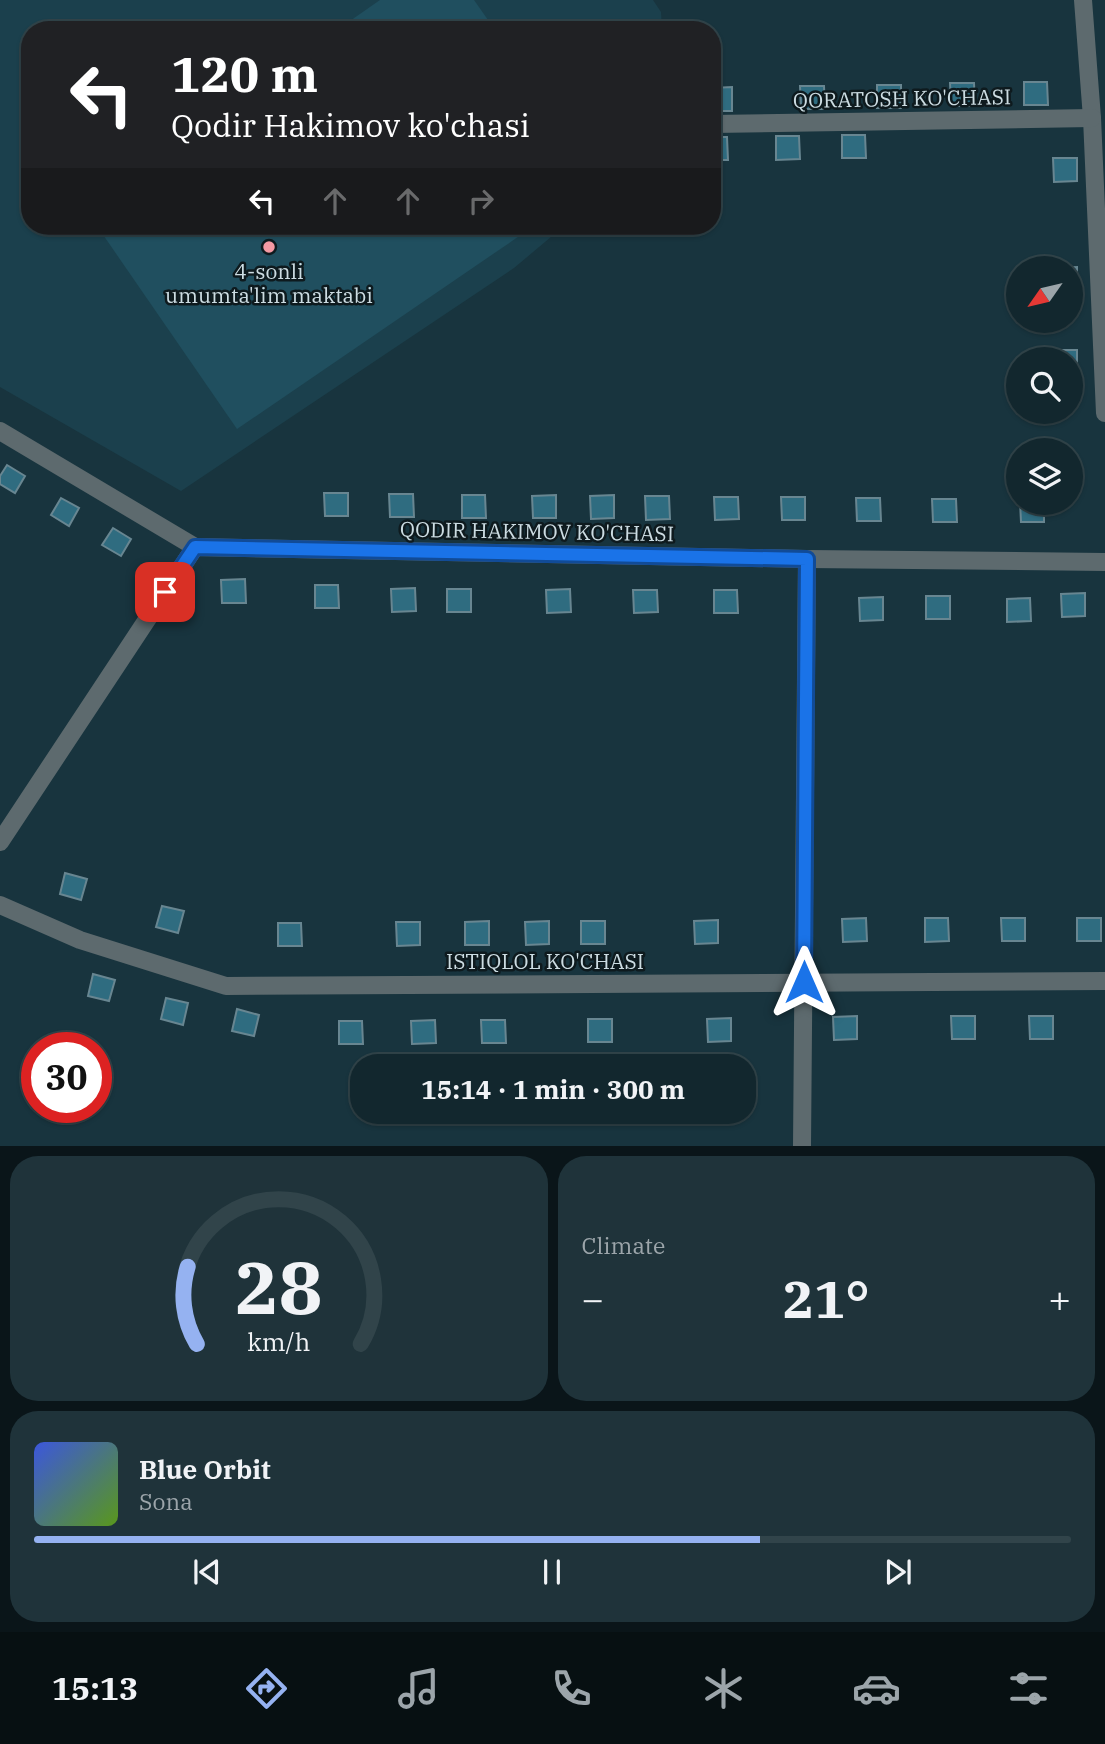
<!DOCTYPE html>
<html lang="en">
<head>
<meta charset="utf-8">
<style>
  body { margin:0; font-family:"IBM Plex Serif",serif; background:#1f333a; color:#f1f3f6; height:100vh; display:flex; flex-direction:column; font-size:26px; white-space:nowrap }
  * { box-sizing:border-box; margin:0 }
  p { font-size:23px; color:#9ca5aa }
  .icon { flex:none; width:38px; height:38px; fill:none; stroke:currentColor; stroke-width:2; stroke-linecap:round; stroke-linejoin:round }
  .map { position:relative; height:1146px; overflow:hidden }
  .drawer { display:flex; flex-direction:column; gap:10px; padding:10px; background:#0a1519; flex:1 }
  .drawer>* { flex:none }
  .guide { position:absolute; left:21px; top:21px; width:700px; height:214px; border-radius:28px; box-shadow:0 2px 5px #0004,0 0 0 2px #31444a; background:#202124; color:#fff; overflow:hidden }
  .needle { width:46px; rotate:236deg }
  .tools { position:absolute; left:1006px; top:256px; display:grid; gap:14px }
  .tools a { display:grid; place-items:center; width:77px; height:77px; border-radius:50%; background:#12272e; box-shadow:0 2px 5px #0004,0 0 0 2px #31444a; font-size:35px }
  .speed { position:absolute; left:21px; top:1032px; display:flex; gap:14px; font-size:35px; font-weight:700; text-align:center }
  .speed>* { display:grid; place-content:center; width:91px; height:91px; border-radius:50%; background:#12272e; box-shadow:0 2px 5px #0004,0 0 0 2px #31444a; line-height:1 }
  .speed .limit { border:10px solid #d22; background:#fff; color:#111 }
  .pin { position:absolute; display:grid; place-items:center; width:60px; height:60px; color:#fff; margin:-30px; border-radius:14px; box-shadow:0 4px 10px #0006 }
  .me { position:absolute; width:77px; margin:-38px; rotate:0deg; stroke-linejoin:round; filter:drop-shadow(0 0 5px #0008) }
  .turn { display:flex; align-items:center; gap:24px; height:147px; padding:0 35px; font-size:32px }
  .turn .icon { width:91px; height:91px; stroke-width:2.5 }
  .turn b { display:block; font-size:49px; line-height:60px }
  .lanes { display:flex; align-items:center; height:66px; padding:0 35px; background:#0003; justify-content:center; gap:35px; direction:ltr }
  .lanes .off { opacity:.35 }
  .big { font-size:52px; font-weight:700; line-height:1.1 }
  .drawer .widget { flex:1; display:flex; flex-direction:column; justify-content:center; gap:10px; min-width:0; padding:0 24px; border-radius:28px; background:#1f333a }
  .drawer .dial { align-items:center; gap:0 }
  .dial svg { height:182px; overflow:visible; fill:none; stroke:#31444a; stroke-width:7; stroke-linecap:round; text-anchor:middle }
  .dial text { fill:#f1f3f6; stroke:none }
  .song { display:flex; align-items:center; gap:21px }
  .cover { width:84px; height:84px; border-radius:10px; background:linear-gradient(135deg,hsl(230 70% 55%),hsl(90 70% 35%)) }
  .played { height:7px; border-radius:4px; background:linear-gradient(90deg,#95b2f1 70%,#31444a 70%) }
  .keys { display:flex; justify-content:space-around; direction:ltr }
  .heat { display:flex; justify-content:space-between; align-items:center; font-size:38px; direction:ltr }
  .drawer .tiles { flex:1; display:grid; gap:10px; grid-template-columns:1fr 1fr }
  .widget:last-child { grid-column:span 2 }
  .trip { position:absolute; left:350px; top:1054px; width:406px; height:70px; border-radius:28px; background:#12272e; box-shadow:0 2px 5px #0004,0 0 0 2px #31444a; font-weight:700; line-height:70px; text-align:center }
  .tabs { display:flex; height:112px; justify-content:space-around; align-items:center; background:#071012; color:#9ca5aa }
  .tabs .icon { width:49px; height:49px }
  .tabs .active { color:#95b2f1 }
  .tabs b { font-size:32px; color:#f1f3f6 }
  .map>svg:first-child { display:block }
  .built { fill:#1b404d }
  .green { fill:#204f5f }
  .building { fill:#2f6c80; stroke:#688691; stroke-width:2 }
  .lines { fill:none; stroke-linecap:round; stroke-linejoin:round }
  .street { stroke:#5d6a6e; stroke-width:18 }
  .route-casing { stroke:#114b97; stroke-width:18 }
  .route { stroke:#1a73e8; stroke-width:12 }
  .poi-dot { fill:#f49aa4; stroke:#0e1a1e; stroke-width:2.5 }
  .labels { text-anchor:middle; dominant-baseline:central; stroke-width:5; stroke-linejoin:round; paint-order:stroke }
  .street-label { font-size:21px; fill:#ccdce2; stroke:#0e1a1e }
  .poi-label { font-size:21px; fill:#ccdce2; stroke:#0e1a1e }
</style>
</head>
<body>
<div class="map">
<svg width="1105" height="1146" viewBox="0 0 1105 1146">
  <rect width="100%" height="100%" fill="#18343e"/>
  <polygon class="built" points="0,0 653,0 661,12 662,30 30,30 30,226 564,226 514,268 181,491 0,387"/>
  <g class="green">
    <polygon points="380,0 474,0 495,30 337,30"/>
    <polygon points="97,226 534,226 237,429"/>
  </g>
  <g class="building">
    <polygon points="1024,82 1047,82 1048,105 1024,105"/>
    <polygon points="950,83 974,83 975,106 951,106"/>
    <rect x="877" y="85" width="24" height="23"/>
    <polygon points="800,86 824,86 825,109 801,109"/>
    <polygon points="732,87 732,111 712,111 712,88"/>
    <polygon points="842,135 865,135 866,158 842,158"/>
    <polygon points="776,136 799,136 800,159 776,160"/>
    <polygon points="712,137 727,137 728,160 712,160"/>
    <polygon points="1053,158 1077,158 1077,181 1054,182"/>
    <polygon points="1077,267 1077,290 1071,290 1071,268 1053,268"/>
    <polygon points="1053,350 1077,350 1077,373 1071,373 1071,359 1053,359"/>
    <polygon points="7,465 25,476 15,493 0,484 0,476"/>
    <polygon points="324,493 348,493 348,516 325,516"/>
    <polygon points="389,494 413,494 414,517 390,517"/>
    <polygon points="462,495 485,495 486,518 462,518"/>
    <polygon points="556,495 556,518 533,518 532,496"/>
    <polygon points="614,495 614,518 591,519 590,496"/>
    <polygon points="645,496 669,496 670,519 646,520"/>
    <polygon points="714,497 738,497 739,519 715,520"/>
    <polygon points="781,497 805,497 805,520 782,520"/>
    <polygon points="61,498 79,508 69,526 51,515"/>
    <polygon points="856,498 880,498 881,521 857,521"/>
    <polygon points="932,499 956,499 957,522 933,522"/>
    <polygon points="1020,502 1044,502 1044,522 1021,522"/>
    <polygon points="113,528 131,539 121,556 102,545"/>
    <polygon points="245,579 246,603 222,603 221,580"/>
    <polygon points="315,585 338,585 339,608 315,608"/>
    <polygon points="415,588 416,611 392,612 391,589"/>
    <rect x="447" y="589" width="24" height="23"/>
    <polygon points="570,589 571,612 547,613 546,590"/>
    <polygon points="633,590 657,590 658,612 634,613"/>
    <polygon points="714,590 737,590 738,613 714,613"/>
    <polygon points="1085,593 1085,616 1062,617 1061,594"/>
    <rect x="926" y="596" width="24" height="23"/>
    <polygon points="883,597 883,620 860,621 859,598"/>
    <polygon points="1030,598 1031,621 1007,622 1007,599"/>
    <polygon points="65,873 87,879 81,900 60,894"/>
    <polygon points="162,906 184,911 178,933 156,927"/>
    <polygon points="866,918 867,941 843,942 842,919"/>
    <polygon points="925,918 948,918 949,941 925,942"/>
    <polygon points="1001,918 1025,918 1025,941 1002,941"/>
    <rect x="1077" y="918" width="24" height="23"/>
    <polygon points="718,920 718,943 695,944 694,921"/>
    <polygon points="489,921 489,945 465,945 465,922"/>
    <polygon points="549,921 549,944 526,945 525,922"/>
    <rect x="581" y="921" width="24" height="23"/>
    <polygon points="396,922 420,922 420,945 397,946"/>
    <polygon points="278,923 301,923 302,946 278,946"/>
    <polygon points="93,974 115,980 109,1001 88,996"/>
    <polygon points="166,998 188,1003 183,1025 161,1019"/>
    <polygon points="237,1009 259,1015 254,1036 232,1031"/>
    <polygon points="857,1016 857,1039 834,1040 833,1017"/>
    <polygon points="951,1016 975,1016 975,1039 952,1039"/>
    <polygon points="1029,1016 1053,1016 1053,1039 1030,1039"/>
    <polygon points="731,1018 731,1041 708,1042 707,1019"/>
    <rect x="588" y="1019" width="24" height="23"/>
    <polygon points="435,1020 436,1043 412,1044 411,1021"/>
    <polygon points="481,1020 505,1020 506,1043 482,1043"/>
    <polygon points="339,1021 362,1021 363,1044 339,1044"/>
  </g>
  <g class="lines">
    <g class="street">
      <polyline points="1083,0 1092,118 1105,413"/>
      <polyline points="712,124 1092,118"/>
      <polyline points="0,431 195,547 807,559 1105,562"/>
      <polyline points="0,842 195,547"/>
      <polyline points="0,905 80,940 226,986 1105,981"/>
      <polyline points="802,1146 807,559"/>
    </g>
  </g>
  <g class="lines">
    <g class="route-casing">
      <polyline id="route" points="165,592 195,547 807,559 804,982"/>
    </g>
    <use href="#route" class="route"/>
  </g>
  <circle class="poi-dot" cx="269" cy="247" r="7"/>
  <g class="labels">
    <g class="street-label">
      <text transform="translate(902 98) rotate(-1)">QORATOSH KO'CHASI</text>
      <text transform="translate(537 531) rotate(1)">QODIR HAKIMOV KO'CHASI</text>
      <text x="545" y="961">ISTIQLOL KO'CHASI</text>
    </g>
    <g class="poi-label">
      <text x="269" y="271">4-sonli<tspan x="269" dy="24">umumta'lim maktabi</tspan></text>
    </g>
  </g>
</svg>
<div class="tools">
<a><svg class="needle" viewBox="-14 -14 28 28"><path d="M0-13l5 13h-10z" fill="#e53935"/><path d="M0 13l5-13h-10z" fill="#9ca5aa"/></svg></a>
<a><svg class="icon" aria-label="search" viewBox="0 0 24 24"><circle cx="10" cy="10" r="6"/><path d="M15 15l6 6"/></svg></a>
<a><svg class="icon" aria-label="layers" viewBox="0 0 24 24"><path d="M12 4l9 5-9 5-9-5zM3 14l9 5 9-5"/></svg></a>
</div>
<div class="speed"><div class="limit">30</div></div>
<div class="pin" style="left:165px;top:592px;background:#d93025"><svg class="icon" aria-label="arrive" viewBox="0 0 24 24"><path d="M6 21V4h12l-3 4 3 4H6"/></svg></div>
<svg class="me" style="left:804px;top:982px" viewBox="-20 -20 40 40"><path d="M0-17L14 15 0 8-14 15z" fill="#1a73e8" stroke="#fff" stroke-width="4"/></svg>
<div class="trip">15:14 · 1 min · 300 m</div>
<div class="guide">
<div class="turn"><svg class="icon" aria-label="left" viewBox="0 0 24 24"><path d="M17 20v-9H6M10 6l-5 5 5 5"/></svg><div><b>120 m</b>Qodir Hakimov ko'chasi</div></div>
<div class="lanes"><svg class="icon" aria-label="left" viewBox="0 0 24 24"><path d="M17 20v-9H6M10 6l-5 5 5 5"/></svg><svg class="icon off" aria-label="ahead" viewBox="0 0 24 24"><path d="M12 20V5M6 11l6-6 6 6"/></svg><svg class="icon off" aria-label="ahead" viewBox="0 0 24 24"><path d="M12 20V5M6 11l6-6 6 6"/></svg><svg class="icon off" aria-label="right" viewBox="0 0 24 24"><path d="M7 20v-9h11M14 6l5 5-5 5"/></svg></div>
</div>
</div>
<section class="drawer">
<div class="tiles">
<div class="widget dial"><svg viewBox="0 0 100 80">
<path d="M14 69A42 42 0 1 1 86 69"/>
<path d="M14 69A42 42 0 0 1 10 35" stroke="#95b2f1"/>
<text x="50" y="56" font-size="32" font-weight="700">28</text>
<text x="50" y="72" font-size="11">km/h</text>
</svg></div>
<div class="widget"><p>Climate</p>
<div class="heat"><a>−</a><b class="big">21°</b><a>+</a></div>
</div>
<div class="widget">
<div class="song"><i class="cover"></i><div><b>Blue Orbit</b><p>Sona</p></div></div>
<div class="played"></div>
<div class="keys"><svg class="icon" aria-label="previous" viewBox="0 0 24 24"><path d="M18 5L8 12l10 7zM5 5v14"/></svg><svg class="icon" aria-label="pause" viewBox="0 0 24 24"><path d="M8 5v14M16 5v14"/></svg><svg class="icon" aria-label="next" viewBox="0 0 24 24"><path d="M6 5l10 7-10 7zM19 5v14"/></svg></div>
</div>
</div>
</section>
<nav class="tabs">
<b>15:13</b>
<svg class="icon active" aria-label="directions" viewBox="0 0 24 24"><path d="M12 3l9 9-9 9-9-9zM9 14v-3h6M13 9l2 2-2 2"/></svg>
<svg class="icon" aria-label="music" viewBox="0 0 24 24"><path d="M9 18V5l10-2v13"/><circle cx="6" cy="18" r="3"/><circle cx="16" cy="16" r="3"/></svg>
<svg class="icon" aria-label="phone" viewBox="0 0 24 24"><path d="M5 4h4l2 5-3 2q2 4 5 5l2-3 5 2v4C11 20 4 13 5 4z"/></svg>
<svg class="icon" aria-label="climate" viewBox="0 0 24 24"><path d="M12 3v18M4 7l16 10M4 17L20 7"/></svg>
<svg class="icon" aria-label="car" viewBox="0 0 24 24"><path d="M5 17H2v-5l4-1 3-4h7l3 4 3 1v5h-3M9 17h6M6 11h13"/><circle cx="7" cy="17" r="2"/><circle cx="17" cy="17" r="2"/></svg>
<svg class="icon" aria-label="filters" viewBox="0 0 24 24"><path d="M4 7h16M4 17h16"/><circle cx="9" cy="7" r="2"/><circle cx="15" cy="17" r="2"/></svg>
</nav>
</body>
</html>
